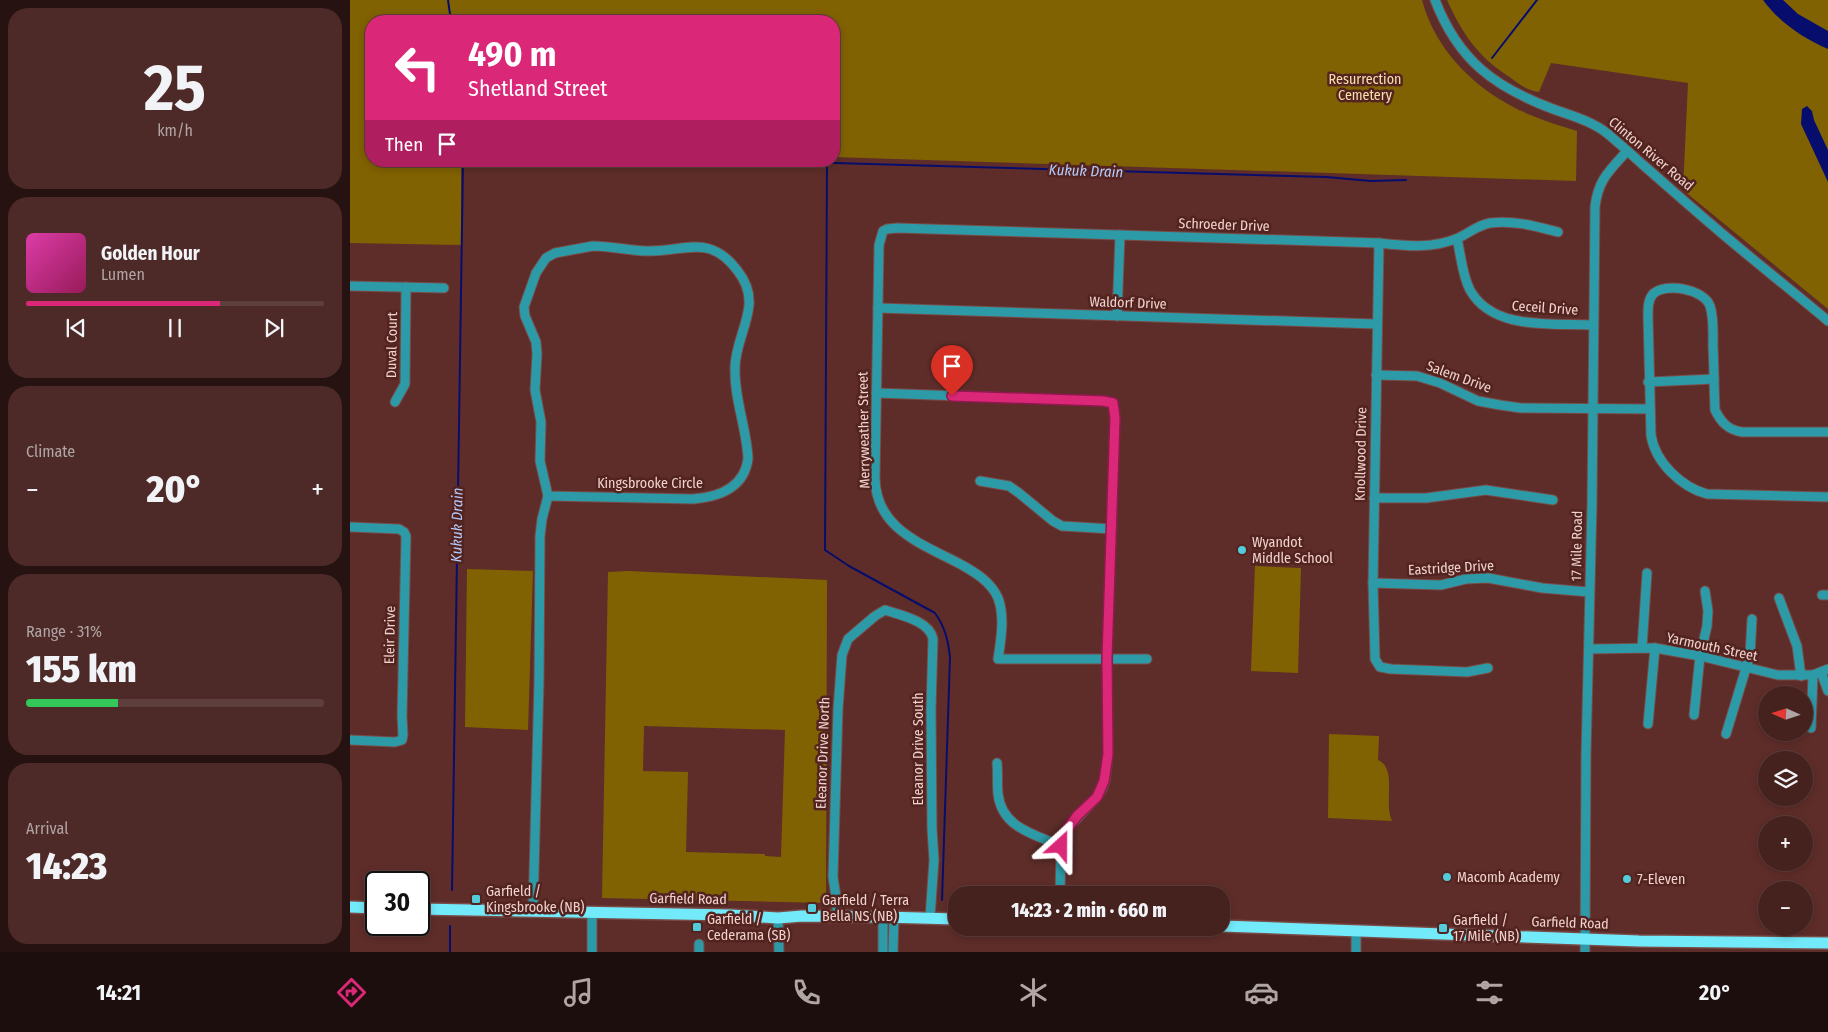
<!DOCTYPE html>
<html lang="en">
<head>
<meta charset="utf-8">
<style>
  body { margin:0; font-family:"Fira Sans Condensed",sans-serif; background:#4d2a28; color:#f1f3f6; height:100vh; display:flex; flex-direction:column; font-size:19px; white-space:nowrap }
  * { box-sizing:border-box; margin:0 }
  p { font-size:16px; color:#b0a4a4 }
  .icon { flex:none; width:28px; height:28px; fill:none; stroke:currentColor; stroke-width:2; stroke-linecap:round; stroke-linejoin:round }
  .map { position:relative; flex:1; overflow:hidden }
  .drawer { display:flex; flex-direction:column; gap:8px; padding:8px; background:#261311; width:350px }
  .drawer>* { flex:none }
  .top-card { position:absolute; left:15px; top:15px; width:475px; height:152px; border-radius:20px; box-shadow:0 2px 8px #0003,0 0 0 1px #5e3f3d; background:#db2777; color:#fff; overflow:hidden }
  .needle { width:32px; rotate:273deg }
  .controls { position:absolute; left:1408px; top:686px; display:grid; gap:10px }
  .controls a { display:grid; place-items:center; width:55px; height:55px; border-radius:50%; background:#46221f; box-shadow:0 2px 8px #0003,0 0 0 1px #5e3f3d; font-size:25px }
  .speed { position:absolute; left:15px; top:871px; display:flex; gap:10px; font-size:25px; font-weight:700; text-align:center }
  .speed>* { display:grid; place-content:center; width:65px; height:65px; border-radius:50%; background:#46221f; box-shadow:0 2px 8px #0003,0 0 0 1px #5e3f3d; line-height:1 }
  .speed .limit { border:2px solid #111; border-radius:8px; background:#fff; color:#111 }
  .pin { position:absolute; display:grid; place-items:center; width:42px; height:42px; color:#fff; margin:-51px -21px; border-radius:50% 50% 50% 0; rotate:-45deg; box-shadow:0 0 5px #0007 }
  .pin .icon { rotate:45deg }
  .me { position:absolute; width:55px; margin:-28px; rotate:24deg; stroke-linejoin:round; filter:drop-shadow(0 0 4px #0008) }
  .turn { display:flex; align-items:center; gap:18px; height:105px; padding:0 20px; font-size:22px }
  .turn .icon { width:65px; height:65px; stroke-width:2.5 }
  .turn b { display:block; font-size:35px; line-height:42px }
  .then { display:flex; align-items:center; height:48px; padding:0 20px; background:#0003; gap:10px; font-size:19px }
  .big { font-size:38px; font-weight:800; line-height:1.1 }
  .drawer .card { flex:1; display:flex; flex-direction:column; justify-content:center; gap:8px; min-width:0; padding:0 18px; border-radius:20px; background:#4d2a28 }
  .drawer .dial { align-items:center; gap:0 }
  .dial b { font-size:65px; line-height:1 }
  .song { display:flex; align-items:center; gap:15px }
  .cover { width:60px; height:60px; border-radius:8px; background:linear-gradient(135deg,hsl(320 70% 55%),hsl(330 70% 35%)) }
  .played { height:5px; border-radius:2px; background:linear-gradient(90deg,#db2777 65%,#5e3f3d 65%) }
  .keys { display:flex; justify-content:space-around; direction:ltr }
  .heat { display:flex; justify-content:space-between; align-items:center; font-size:28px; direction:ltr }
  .charge { height:8px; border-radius:4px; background:linear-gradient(90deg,#34c759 31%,#5e3f3d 0) }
  .trip { position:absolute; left:598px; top:886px; width:282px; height:50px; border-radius:20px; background:#46221f; box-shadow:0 2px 8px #0003,0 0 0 1px #5e3f3d; font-weight:800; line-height:50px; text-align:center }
  .menu { display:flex; height:80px; justify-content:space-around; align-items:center; background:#1c0e0c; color:#b0a4a4 }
  .menu .icon { width:35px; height:35px }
  .menu .active { color:#db2777 }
  .menu b { font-size:22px; color:#f1f3f6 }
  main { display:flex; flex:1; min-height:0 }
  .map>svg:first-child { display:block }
  .green { fill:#816202; fill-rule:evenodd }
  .water { fill:#070d6c }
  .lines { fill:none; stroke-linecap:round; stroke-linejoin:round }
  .stream { stroke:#070d6c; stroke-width:2 }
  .minor-casing { stroke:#784b47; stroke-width:11 }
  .major-casing { stroke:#784b47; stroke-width:14 }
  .minor { stroke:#2d9aa7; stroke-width:9 }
  .major { stroke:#72eafa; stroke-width:11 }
  .route-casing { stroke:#8e194d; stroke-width:12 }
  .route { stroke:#db2777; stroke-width:9 }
  .poi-dot { fill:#53cbda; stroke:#52231f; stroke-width:2 }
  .labels { text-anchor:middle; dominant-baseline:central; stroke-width:5; stroke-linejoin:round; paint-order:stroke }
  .park-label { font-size:14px; fill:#f8e0ab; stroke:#52231f }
  .street-label { font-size:14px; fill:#f1d2ce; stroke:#52231f }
  .poi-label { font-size:14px; fill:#f1d2ce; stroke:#52231f; text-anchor:start }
  .water-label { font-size:15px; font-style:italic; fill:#b6cbfd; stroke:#52231f }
</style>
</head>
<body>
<main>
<section class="drawer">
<div class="card dial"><b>25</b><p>km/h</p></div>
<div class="card">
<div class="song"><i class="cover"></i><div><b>Golden Hour</b><p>Lumen</p></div></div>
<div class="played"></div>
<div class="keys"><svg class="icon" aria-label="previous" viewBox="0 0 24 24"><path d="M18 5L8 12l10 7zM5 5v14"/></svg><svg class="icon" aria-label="pause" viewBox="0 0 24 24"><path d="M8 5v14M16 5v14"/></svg><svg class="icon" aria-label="next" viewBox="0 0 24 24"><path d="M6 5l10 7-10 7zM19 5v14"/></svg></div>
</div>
<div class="card"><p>Climate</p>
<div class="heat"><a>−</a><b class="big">20°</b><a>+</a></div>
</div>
<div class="card"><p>Range · 31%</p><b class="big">155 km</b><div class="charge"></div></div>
<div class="card"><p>Arrival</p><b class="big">14:23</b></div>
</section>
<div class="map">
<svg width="1478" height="952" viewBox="0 0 1478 952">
  <rect width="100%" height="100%" fill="#5e2d29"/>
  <g class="green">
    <path d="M0,0H1072C1086,54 1132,96 1183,116C1197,122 1212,126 1227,131L1226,181L484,157V21H21V161H111V245L0,243Z"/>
    <path d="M1097,0H1478V309L1333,190L1338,83L1201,63L1189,92C1177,90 1170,85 1161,78C1128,57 1113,35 1097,0Z"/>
    <polygon points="905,566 951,568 948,673 901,671"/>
    <polygon points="117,569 183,571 178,730 115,727"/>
    <path d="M278,571L477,580L476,903L252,898L258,572ZM294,726L435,730L431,857L415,856V854L336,852L338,772L293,771Z"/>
    <path d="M979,734L1029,736L1028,760C1048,769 1033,802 1042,821L978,818Z"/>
  </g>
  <g class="water">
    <path d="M1413,0H1433L1448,14L1478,31V49C1453,38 1429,22 1413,0Z"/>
    <polygon points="1457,106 1462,111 1464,120 1478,150 1478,182 1451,124 1452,109"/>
  </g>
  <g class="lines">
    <g class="stream">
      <polyline points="98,0 101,21"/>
      <polyline points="1142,58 1187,0"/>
      <polyline points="416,161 976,177 1021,181 1056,180"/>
      <path d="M477,164L475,550L499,566L585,613C595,627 598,640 600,657L592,900"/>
      <polyline points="102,890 113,161"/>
      <polyline points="100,926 100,952"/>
    </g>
    <g class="minor-casing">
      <g id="minor">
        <path d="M1085,0C1108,60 1144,87 1203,109C1222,116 1242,121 1258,134C1270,144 1281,154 1292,164C1322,190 1351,216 1381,241C1413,268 1446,294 1478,321"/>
        <path d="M1107,239C1111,255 1112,275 1120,290C1143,331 1202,323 1243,325"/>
        <polyline points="1029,243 1023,583 1025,659 1030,667 1041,669 1117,672 1138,668"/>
        <path d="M243,246C262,246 279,251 297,251C335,252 359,233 387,270C395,280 400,292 399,305C397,327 385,346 385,368C384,399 397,429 398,459C394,488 369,497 343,499L198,496L190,461L191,422L185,390L187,354L186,342L175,316L174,307L186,273L196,258L205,253Z"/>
        <polyline points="0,286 94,288"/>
        <polyline points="528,308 1026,324"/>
        <polyline points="767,316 770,235"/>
        <polyline points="1026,375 1067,376 1090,383 1128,401 1150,405 1171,408 1300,409"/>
        <polyline points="1298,382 1364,379"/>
        <polyline points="526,393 753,401 763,403 765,418 757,659 758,754 755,781 752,789 747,797 718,828 711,846 710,895"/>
        <polyline points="45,402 55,384 56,287"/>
        <path d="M1478,432H1392C1378,430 1371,422 1365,410C1364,388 1364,366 1363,345C1363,332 1364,318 1360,306C1354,289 1315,282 1303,294C1298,300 1298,308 1298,316L1301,435C1305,462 1331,487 1357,494L1478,497"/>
        <polyline points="630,481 659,486 669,493 703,521 712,526 762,529"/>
        <polyline points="1024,498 1076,498 1136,490 1203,500"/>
        <polyline points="0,527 49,529 54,532 56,536 52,716 53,735 52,740 45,742 0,740"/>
        <polyline points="1023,583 1091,585 1116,579 1138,578 1192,588 1239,592"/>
        <polyline points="1472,595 1478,595"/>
        <polyline points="1429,598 1447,646 1451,676"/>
        <polyline points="1292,648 1297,573"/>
        <polyline points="1239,649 1305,648 1350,656 1428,675 1463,675 1478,669"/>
        <path d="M797,659H648C651,640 655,616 648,598C641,582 626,573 612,565C573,544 526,530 525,478L529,245L533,231L537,229L547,228L1029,243C1055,246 1083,249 1108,238C1119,233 1128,225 1140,223C1164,220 1185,226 1208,232"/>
        <polyline points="1471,672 1478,691"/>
        <polyline points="1344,715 1350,656 1357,626 1358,611 1355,591"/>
        <polyline points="1298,724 1305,648"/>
        <polyline points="1461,728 1463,675"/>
        <polyline points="1376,734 1400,655 1402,619"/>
        <path d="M647,763C648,773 647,784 648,794C652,828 684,834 711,846"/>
        <polyline points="183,911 189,681 190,536 192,519 198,496"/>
        <polyline points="242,913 242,952"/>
        <path d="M487,916V904L483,877L488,709L492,655L498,639L525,616L535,610C550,615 580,621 583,639L581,709L582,829L584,860L580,918"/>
        <polyline points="428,918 429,952"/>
        <polyline points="349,944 349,952"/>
        <polyline points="533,952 533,917"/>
        <polyline points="543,952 544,917"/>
        <polyline points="1006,952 1006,931"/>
        <path d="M1235,952L1236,754L1242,505L1245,207C1248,180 1259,171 1277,151"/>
      </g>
    </g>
    <g class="major-casing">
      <g id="major">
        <polyline points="0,907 26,908"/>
        <polyline points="69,909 380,915 428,918 452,916 533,917 606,919"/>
        <polyline points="871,926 1289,941 1478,943"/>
      </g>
    </g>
    <use href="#minor" class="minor"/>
    <use href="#major" class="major"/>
  </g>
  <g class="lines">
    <g class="route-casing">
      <polyline id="route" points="602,396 753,401 763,403 765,418 757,658 758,754 754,781 747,797 727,816 718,828 711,846"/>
    </g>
    <use href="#route" class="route"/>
  </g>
  <g class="poi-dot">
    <circle cx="892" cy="550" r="5"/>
    <circle cx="1097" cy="877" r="5"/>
    <circle cx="1277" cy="879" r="5"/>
    <rect x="121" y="894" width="10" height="10" rx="2.5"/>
    <rect x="457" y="903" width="10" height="10" rx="2.5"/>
    <rect x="342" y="922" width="10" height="10" rx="2.5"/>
    <rect x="1088" y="923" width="10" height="10" rx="2.5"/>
  </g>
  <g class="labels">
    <g class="park-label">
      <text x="1015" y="79">Resurrection<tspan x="1015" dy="16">Cemetery</tspan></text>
    </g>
    <g class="street-label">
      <text transform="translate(1301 154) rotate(40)">Clinton River Road</text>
      <text transform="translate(874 225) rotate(2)">Schroeder Drive</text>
      <text transform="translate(778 303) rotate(2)">Waldorf Drive</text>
      <text transform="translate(1195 308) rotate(4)">Ceceil Drive</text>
      <text transform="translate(42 345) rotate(-89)">Duval Court</text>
      <text transform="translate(1109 377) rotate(20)">Salem Drive</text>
      <text transform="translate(514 430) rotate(-91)">Merryweather Street</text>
      <text transform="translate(1011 454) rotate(-89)">Knollwood Drive</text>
      <text x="300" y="483">Kingsbrooke Circle</text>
      <text transform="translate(1227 546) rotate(-89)">17 Mile Road</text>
      <text transform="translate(1101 568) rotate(-3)">Eastridge Drive</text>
      <text transform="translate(40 635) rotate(-89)">Eleir Drive</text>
      <text transform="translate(1362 647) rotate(12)">Yarmouth Street</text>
      <text transform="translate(568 749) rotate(-90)">Eleanor Drive South</text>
      <text transform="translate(473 753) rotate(-88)">Eleanor Drive North</text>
      <text transform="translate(338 899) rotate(1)">Garfield Road</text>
      <text transform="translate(1220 923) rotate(2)">Garfield Road</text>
    </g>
    <g class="poi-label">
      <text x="902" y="542">Wyandot<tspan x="902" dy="16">Middle School</tspan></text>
      <text x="1107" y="877">Macomb Academy</text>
      <text x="1287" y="879">7-Eleven</text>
      <text x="136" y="891">Garfield /<tspan x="136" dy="16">Kingsbrooke (NB)</tspan></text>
      <text x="472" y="900">Garfield / Terra<tspan x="472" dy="16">Bella NS (NB)</tspan></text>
      <text x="357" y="919">Garfield /<tspan x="357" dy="16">Cederama (SB)</tspan></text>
      <text x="1103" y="920">Garfield /<tspan x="1103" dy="16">17 Mile (NB)</tspan></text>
    </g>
    <g class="water-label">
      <text transform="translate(736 171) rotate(2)">Kukuk Drain</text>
      <text transform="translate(107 525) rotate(-89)">Kukuk Drain</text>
    </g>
  </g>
</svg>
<div class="controls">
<a><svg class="needle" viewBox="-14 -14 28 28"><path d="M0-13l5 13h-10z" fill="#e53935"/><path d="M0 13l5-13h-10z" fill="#b0a4a4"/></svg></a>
<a><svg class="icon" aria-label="layers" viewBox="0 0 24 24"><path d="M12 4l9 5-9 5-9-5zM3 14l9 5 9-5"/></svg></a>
<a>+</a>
<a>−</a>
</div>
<div class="speed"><div class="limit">30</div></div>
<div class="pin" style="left:602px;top:396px;background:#d93025"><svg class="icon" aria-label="arrive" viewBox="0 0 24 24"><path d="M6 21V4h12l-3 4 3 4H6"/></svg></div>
<svg class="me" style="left:711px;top:846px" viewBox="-20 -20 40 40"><path d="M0-17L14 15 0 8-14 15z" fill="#db2777" stroke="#fff" stroke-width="4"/></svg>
<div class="trip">14:23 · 2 min · 660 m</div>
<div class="top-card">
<div class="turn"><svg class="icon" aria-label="left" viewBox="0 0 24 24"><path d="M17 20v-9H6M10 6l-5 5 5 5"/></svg><div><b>490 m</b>Shetland Street</div></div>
<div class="then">Then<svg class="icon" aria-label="arrive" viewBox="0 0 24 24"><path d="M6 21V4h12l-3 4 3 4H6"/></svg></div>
</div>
</div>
</main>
<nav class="menu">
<b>14:21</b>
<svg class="icon active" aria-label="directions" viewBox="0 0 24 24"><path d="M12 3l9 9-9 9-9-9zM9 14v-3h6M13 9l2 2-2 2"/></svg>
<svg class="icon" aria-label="music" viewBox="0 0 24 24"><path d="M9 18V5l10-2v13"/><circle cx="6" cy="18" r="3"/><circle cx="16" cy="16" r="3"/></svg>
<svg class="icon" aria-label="phone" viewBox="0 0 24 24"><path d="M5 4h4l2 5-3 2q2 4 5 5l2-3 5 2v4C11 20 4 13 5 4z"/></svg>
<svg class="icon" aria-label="climate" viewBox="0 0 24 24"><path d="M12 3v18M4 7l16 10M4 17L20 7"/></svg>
<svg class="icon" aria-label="car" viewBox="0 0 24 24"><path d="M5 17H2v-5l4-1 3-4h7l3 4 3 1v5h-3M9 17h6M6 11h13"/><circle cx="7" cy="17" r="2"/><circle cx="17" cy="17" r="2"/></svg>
<svg class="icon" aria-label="filters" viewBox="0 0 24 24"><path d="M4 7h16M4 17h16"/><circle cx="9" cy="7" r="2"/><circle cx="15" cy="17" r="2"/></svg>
<b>20°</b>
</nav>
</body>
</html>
